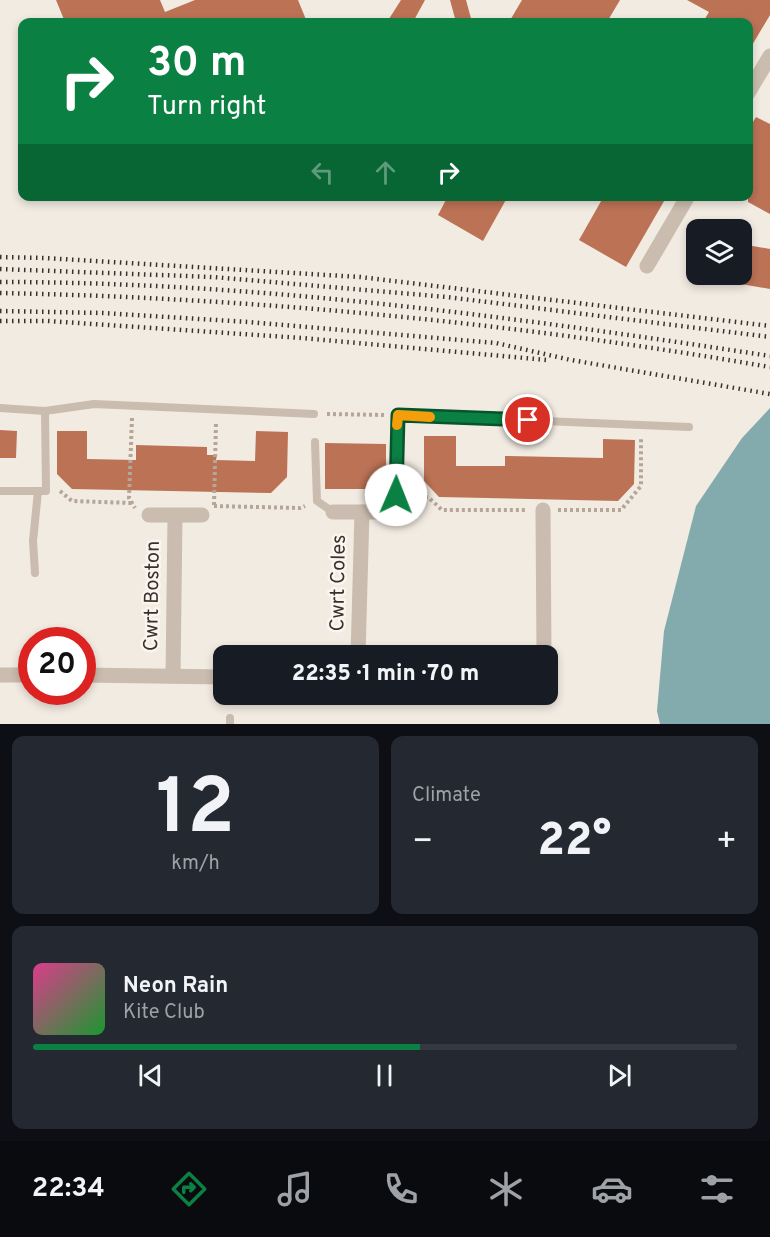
<!DOCTYPE html>
<html lang="en">
<head>
<meta charset="utf-8">
<style>
  body { margin:0; font-family:Overpass,sans-serif; background:#242831; color:#f1f3f6; height:100vh; display:flex; flex-direction:column; font-size:22px; white-space:nowrap }
  * { box-sizing:border-box; margin:0 }
  p { font-size:20px; color:#9ea1a6 }
  .icon { flex:none; width:33px; height:33px; fill:none; stroke:currentColor; stroke-width:2; stroke-linecap:round; stroke-linejoin:round }
  .map { position:relative; height:724px; overflow:hidden }
  .sheet { display:flex; flex-direction:column; gap:12px; padding:12px; background:#0d0f14; flex:1 }
  .sheet>* { flex:none }
  .top-card { position:absolute; left:18px; top:18px; width:735px; height:183px; border-radius:12px; box-shadow:0 3px 9px #0003; background:#0b8043; color:#fff; overflow:hidden }
  .tools { position:absolute; left:686px; top:219px; display:grid; gap:12px }
  .tools a { display:grid; place-items:center; width:66px; height:66px; border-radius:12px; background:#171b24; box-shadow:0 3px 9px #0003; font-size:30px }
  .speed { position:absolute; left:18px; top:627px; display:flex; gap:12px; font-size:30px; font-weight:700; text-align:center }
  .speed>* { display:grid; place-content:center; width:78px; height:78px; border-radius:50%; background:#171b24; box-shadow:0 3px 9px #0003; line-height:1 }
  .speed .limit { border:9px solid #d22; background:#fff; color:#111 }
  .pin { position:absolute; display:grid; place-items:center; width:51px; height:51px; color:#fff; margin:-26px; border:3px solid #fff; border-radius:50%; box-shadow:0 2px 6px #0007 }
  .me { position:absolute; width:66px; margin:-33px; rotate:1deg; stroke-linejoin:round; filter:drop-shadow(0 0 4px #0008) }
  .turn { display:flex; align-items:center; gap:21px; height:126px; padding:0 30px; font-size:27px }
  .turn .icon { width:78px; height:78px; stroke-width:2.5 }
  .turn b { display:block; font-size:42px; line-height:51px }
  .lanes { display:flex; align-items:center; height:57px; padding:0 30px; background:#0003; justify-content:center; gap:30px; direction:ltr }
  .lanes .off { opacity:.35 }
  .big { font-size:45px; font-weight:800; line-height:1.1 }
  .sheet .widget { flex:1; display:flex; flex-direction:column; justify-content:center; gap:9px; min-width:0; padding:0 21px; border-radius:12px; background:#242831 }
  .sheet .dial { align-items:center; gap:0 }
  .dial b { font-size:78px; line-height:1 }
  .song { display:flex; align-items:center; gap:18px }
  .cover { width:72px; height:72px; border-radius:9px; background:linear-gradient(135deg,hsl(330 70% 55%),hsl(130 70% 35%)) }
  .played { height:6px; border-radius:3px; background:linear-gradient(90deg,#0b8043 55%,#363941 55%) }
  .keys { display:flex; justify-content:space-around; direction:ltr }
  .heat { display:flex; justify-content:space-between; align-items:center; font-size:33px; direction:ltr }
  .sheet .tiles { flex:1; display:grid; gap:12px; grid-template-columns:1fr 1fr }
  .widget:last-child { grid-column:span 2 }
  .trip { position:absolute; left:213px; top:645px; width:345px; height:60px; border-radius:12px; background:#171b24; box-shadow:0 3px 9px #0003; font-weight:800; line-height:60px; text-align:center }
  .dock { display:flex; height:96px; justify-content:space-around; align-items:center; background:#090b0e; color:#9ea1a6 }
  .dock .icon { width:42px; height:42px }
  .dock .current { color:#0b8043 }
  .dock b { font-size:27px; color:#f1f3f6 }
  .map>svg:first-child { display:block }
  .water { fill:#83aaad }
  .building { fill:#bc7255 }
  .lines { fill:none; stroke-linecap:round; stroke-linejoin:round }
  .path { stroke:#b5a698; stroke-width:4; stroke-dasharray:3 3; stroke-linecap:butt }
  .service { stroke:#cabcae; stroke-width:8 }
  .minor { stroke:#cabcae; stroke-width:15 }
  .rail { stroke:#39302c; stroke-width:4.5; stroke-dasharray:1.5 4.5; stroke-linecap:butt }
  .route-casing { stroke:#07532c; stroke-width:15 }
  .route { stroke:#0b8043; stroke-width:10 }
  .slow { stroke:#f59e0b; stroke-width:10 }
  .labels { text-anchor:middle; dominant-baseline:central; stroke-width:5; stroke-linejoin:round; paint-order:stroke }
  .street-label { font-size:20px; fill:#39302c; stroke:#faf5ee }
</style>
</head>
<body>
<div class="map">
<svg width="770" height="724" viewBox="0 0 770 724">
  <rect width="100%" height="100%" fill="#f2ebe2"/>
  <polygon class="water" points="770,408 770,724 660,724 657,711 664,631 696,506 742,438"/>
  <g class="building">
    <polygon points="56,0 160,0 165,12 195,0 298,0 307,22 65,22"/>
    <polygon points="401,0 425,0 413,22 387,22"/>
    <polygon points="450,0 466,0 472,22 456,22"/>
    <polygon points="522,0 620,0 607,22 509,22"/>
    <polygon points="687,0 770,0 770,15 748,52 748,22 703,22 709,12"/>
    <polygon points="756,117 770,124 770,214 748,202 748,130"/>
    <polygon points="448,196 508,196 483,241 438,215"/>
    <polygon points="604,196 667,196 626,267 579,240"/>
    <polygon points="741,244 770,249 770,289 741,284"/>
    <polygon points="0,430 17,431 16,458 0,458"/>
    <polygon points="57,431 87,431 87,459 136,460 136,445 207,447 207,455 217,455 216,460 255,461 256,431 288,432 287,477 271,493 72,489 57,474"/>
    <polygon points="424,436 456,436 456,466 505,466 505,456 603,458 603,439 635,440 634,484 618,501 439,497 424,481"/>
    <polygon points="325,443 386,444 386,489 325,489"/>
  </g>
  <g class="lines">
    <g class="path">
      <polyline points="327,414 385,415"/>
      <polyline points="132,418 129,498 135,508"/>
      <polyline points="60,491 72,501 132,503"/>
      <polyline points="407,496 428,497 442,510 527,510"/>
      <polyline points="214,505 216,422"/>
      <polyline points="214,506 300,508 305,506"/>
      <polyline points="558,510 621,510 641,486 641,438"/>
    </g>
    <g class="service">
      <polyline points="0,408 45,411 94,404 314,414"/>
      <polyline points="315,442 317,501 333,512"/>
      <polyline points="0,491 46,491 45,411"/>
      <polyline points="384,512 396,495 398,415 689,427"/>
      <polyline points="35,573 33,541 38,491"/>
      <polyline points="230,718 230,724"/>
    </g>
    <g class="minor">
      <polyline points="748,93 770,56"/>
      <polyline points="647,266 688,196"/>
      <polyline points="543,510 544,656"/>
      <polyline points="333,512 384,512"/>
      <polyline points="149,515 202,515"/>
      <polyline points="358,656 362,512"/>
      <polyline points="0,675 32,675"/>
      <polyline points="82,675 224,677"/>
      <polyline points="173,676 175,517"/>
    </g>
    <g class="rail">
      <polyline points="0,257 45,258 360,277 770,326"/>
      <polyline points="0,269 213,277 447,297 770,337"/>
      <path d="M0,282C258,282 515,317 770,356"/>
      <path d="M0,293C258,298 516,323 770,367"/>
      <polyline points="0,311 103,313 248,322 496,343 571,360 770,394"/>
      <polyline points="0,321 48,321 302,338 547,360"/>
    </g>
  </g>
  <g class="lines">
    <g class="route-casing">
      <polyline id="route" points="396,495 398,415 528,420"/>
    </g>
    <use href="#route" class="route"/>
    <polyline class="slow" points="397,425 398,415 430,417"/>
  </g>
  <g class="labels">
    <g class="street-label">
      <text transform="translate(339 583) rotate(-89)">Cwrt Coles</text>
      <text transform="translate(153 596) rotate(-89)">Cwrt Boston</text>
    </g>
  </g>
</svg>
<div class="tools">
<a><svg class="icon" aria-label="layers" viewBox="0 0 24 24"><path d="M12 4l9 5-9 5-9-5zM3 14l9 5 9-5"/></svg></a>
</div>
<div class="speed"><div class="limit">20</div></div>
<div class="pin" style="left:528px;top:420px;background:#d93025"><svg class="icon" aria-label="arrive" viewBox="0 0 24 24"><path d="M6 21V4h12l-3 4 3 4H6"/></svg></div>
<svg class="me" style="left:396px;top:495px" viewBox="-20 -20 40 40"><circle r="19" fill="#fff"/><path d="M0-13L10 11 0 6-10 11z" fill="#0b8043"/></svg>
<div class="trip">22:35 · 1 min · 70 m</div>
<div class="top-card">
<div class="turn"><svg class="icon" aria-label="right" viewBox="0 0 24 24"><path d="M7 20v-9h11M14 6l5 5-5 5"/></svg><div><b>30 m</b>Turn right</div></div>
<div class="lanes"><svg class="icon off" aria-label="left" viewBox="0 0 24 24"><path d="M17 20v-9H6M10 6l-5 5 5 5"/></svg><svg class="icon off" aria-label="ahead" viewBox="0 0 24 24"><path d="M12 20V5M6 11l6-6 6 6"/></svg><svg class="icon" aria-label="right" viewBox="0 0 24 24"><path d="M7 20v-9h11M14 6l5 5-5 5"/></svg></div>
</div>
</div>
<section class="sheet">
<div class="tiles">
<div class="widget dial"><b>12</b><p>km/h</p></div>
<div class="widget"><p>Climate</p>
<div class="heat"><a>−</a><b class="big">22°</b><a>+</a></div>
</div>
<div class="widget">
<div class="song"><i class="cover"></i><div><b>Neon Rain</b><p>Kite Club</p></div></div>
<div class="played"></div>
<div class="keys"><svg class="icon" aria-label="previous" viewBox="0 0 24 24"><path d="M18 5L8 12l10 7zM5 5v14"/></svg><svg class="icon" aria-label="pause" viewBox="0 0 24 24"><path d="M8 5v14M16 5v14"/></svg><svg class="icon" aria-label="next" viewBox="0 0 24 24"><path d="M6 5l10 7-10 7zM19 5v14"/></svg></div>
</div>
</div>
</section>
<nav class="dock">
<b>22:34</b>
<svg class="icon current" aria-label="directions" viewBox="0 0 24 24"><path d="M12 3l9 9-9 9-9-9zM9 14v-3h6M13 9l2 2-2 2"/></svg>
<svg class="icon" aria-label="music" viewBox="0 0 24 24"><path d="M9 18V5l10-2v13"/><circle cx="6" cy="18" r="3"/><circle cx="16" cy="16" r="3"/></svg>
<svg class="icon" aria-label="phone" viewBox="0 0 24 24"><path d="M5 4h4l2 5-3 2q2 4 5 5l2-3 5 2v4C11 20 4 13 5 4z"/></svg>
<svg class="icon" aria-label="climate" viewBox="0 0 24 24"><path d="M12 3v18M4 7l16 10M4 17L20 7"/></svg>
<svg class="icon" aria-label="car" viewBox="0 0 24 24"><path d="M5 17H2v-5l4-1 3-4h7l3 4 3 1v5h-3M9 17h6M6 11h13"/><circle cx="7" cy="17" r="2"/><circle cx="17" cy="17" r="2"/></svg>
<svg class="icon" aria-label="filters" viewBox="0 0 24 24"><path d="M4 7h16M4 17h16"/><circle cx="9" cy="7" r="2"/><circle cx="15" cy="17" r="2"/></svg>
</nav>
</body>
</html>
